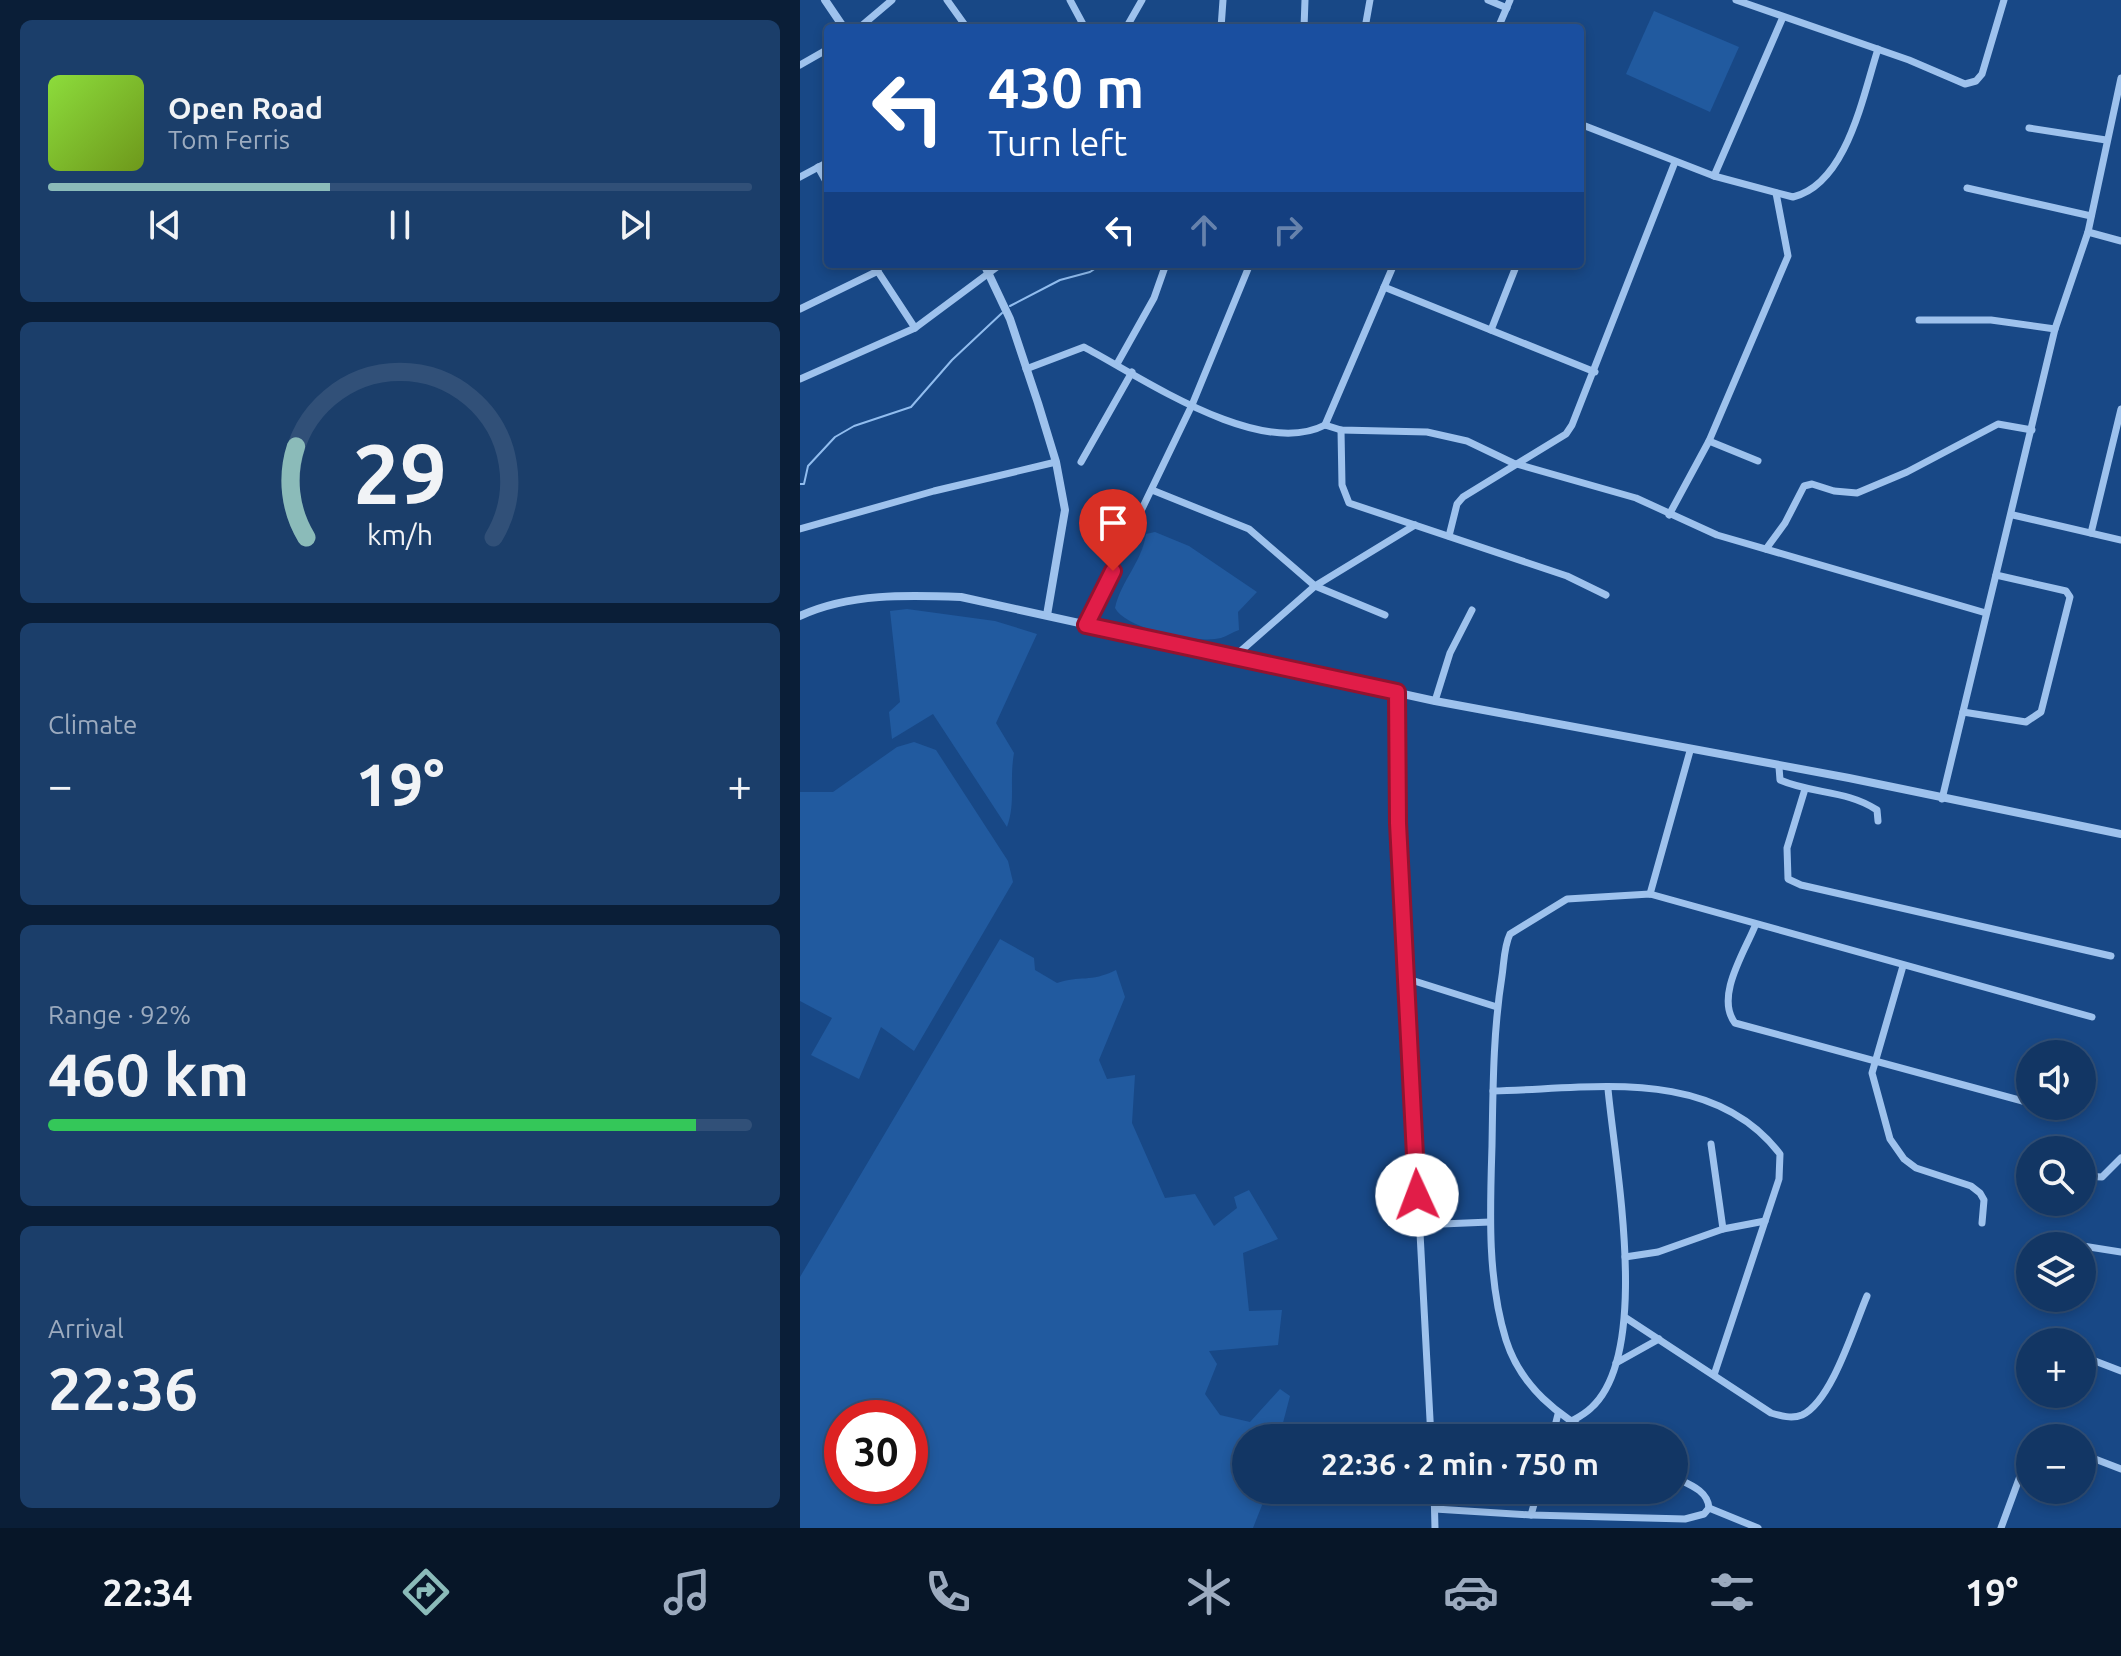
<!DOCTYPE html>
<html lang="en">
<head>
<meta charset="utf-8">
<style>
  body { margin:0; font-family:Ubuntu,sans-serif; background:#1b3e6a; color:#f1f3f6; height:100vh; display:flex; flex-direction:column; font-size:30px; white-space:nowrap }
  * { box-sizing:border-box; margin:0 }
  p { font-size:26px; color:#9cabbf }
  .icon { flex:none; width:44px; height:44px; fill:none; stroke:currentColor; stroke-width:2; stroke-linecap:round; stroke-linejoin:round }
  .map { position:relative; flex:1; overflow:hidden }
  .details { display:flex; flex-direction:column; gap:20px; padding:20px; background:#0a1e37; width:800px }
  .details>* { flex:none }
  .top-card { position:absolute; left:24px; top:24px; width:760px; height:244px; border-radius:8px; box-shadow:0 4px 12px #0003,0 0 0 2px #315078; background:#1a4fa0; color:#fff; overflow:hidden }
  .tools { position:absolute; left:1216px; top:1040px; display:grid; gap:16px }
  .tools a { display:grid; place-items:center; width:80px; height:80px; border-radius:50%; background:#123664; box-shadow:0 4px 12px #0003,0 0 0 2px #315078; font-size:40px }
  .speed { position:absolute; left:24px; top:1400px; display:flex; gap:16px; font-size:40px; font-weight:700; text-align:center }
  .speed>* { display:grid; place-content:center; width:104px; height:104px; border-radius:50%; background:#123664; box-shadow:0 4px 12px #0003,0 0 0 2px #315078; line-height:1 }
  .speed .limit { border:12px solid #d22; background:#fff; color:#111 }
  .pin { position:absolute; display:grid; place-items:center; width:68px; height:68px; color:#fff; margin:-82px -34px; border-radius:50% 50% 50% 0; rotate:-45deg; box-shadow:0 0 8px #0007 }
  .pin .icon { rotate:45deg }
  .me { position:absolute; width:88px; margin:-44px; rotate:358deg; stroke-linejoin:round; filter:drop-shadow(0 0 6px #0008) }
  .turn { display:flex; align-items:center; gap:28px; height:168px; padding:0 32px; font-size:36px }
  .turn .icon { width:104px; height:104px; stroke-width:2.5 }
  .turn b { display:block; font-size:56px; line-height:68px }
  .lanes { display:flex; align-items:center; height:76px; padding:0 32px; background:#0003; justify-content:center; gap:40px; direction:ltr }
  .lanes .off { opacity:.35 }
  .big { font-size:60px; font-weight:700; line-height:1.1 }
  .details .tile { flex:1; display:flex; flex-direction:column; justify-content:center; gap:12px; min-width:0; padding:0 28px; border-radius:12px; background:#1b3e6a }
  .details .dial { align-items:center; gap:0 }
  .dial svg { height:208px; overflow:visible; fill:none; stroke:#315078; stroke-width:7; stroke-linecap:round; text-anchor:middle }
  .dial text { fill:#f1f3f6; stroke:none }
  .song { display:flex; align-items:center; gap:24px }
  .cover { width:96px; height:96px; border-radius:12px; background:linear-gradient(135deg,hsl(90 70% 55%),hsl(80 70% 35%)) }
  .played { height:8px; border-radius:4px; background:linear-gradient(90deg,#8bbbb9 40%,#315078 40%) }
  .keys { display:flex; justify-content:space-around; direction:ltr }
  .heat { display:flex; justify-content:space-between; align-items:center; font-size:44px; direction:ltr }
  .charge { height:12px; border-radius:6px; background:linear-gradient(90deg,#34c759 92%,#315078 0) }
  .trip { position:absolute; left:432px; top:1424px; width:456px; height:80px; border-radius:40px; background:#123664; box-shadow:0 4px 12px #0003,0 0 0 2px #315078; font-weight:700; line-height:80px; text-align:center }
  .menu { display:flex; height:128px; justify-content:space-around; align-items:center; background:#071628; color:#9cabbf }
  .menu .icon { width:56px; height:56px }
  .menu .active { color:#8bbbb9 }
  .menu b { font-size:36px; color:#f1f3f6 }
  main { display:flex; flex:1; min-height:0 }
  .map>svg:first-child { display:block }
  .green { fill:#215a9f; fill-rule:evenodd }
  .lines { fill:none; stroke-linecap:round; stroke-linejoin:round }
  .stream { stroke:#91bdef; stroke-width:2 }
  .minor { stroke:#9ec2ed; stroke-width:7 }
  .tertiary { stroke:#9ec2ed; stroke-width:8 }
  .route-casing { stroke:#92132f; stroke-width:20 }
  .route { stroke:#e11d48; stroke-width:14 }
</style>
</head>
<body>
<main>
<section class="details">
<div class="tile">
<div class="song"><i class="cover"></i><div><b>Open Road</b><p>Tom Ferris</p></div></div>
<div class="played"></div>
<div class="keys"><svg class="icon" aria-label="previous" viewBox="0 0 24 24"><path d="M18 5L8 12l10 7zM5 5v14"/></svg><svg class="icon" aria-label="pause" viewBox="0 0 24 24"><path d="M8 5v14M16 5v14"/></svg><svg class="icon" aria-label="next" viewBox="0 0 24 24"><path d="M6 5l10 7-10 7zM19 5v14"/></svg></div>
</div>
<div class="tile dial"><svg viewBox="0 0 100 80">
<path d="M14 69A42 42 0 1 1 86 69"/>
<path d="M14 69A42 42 0 0 1 10 34" stroke="#8bbbb9"/>
<text x="50" y="56" font-size="32" font-weight="700">29</text>
<text x="50" y="72" font-size="11">km/h</text>
</svg></div>
<div class="tile"><p>Climate</p>
<div class="heat"><a>−</a><b class="big">19°</b><a>+</a></div>
</div>
<div class="tile"><p>Range · 92%</p><b class="big">460 km</b><div class="charge"></div></div>
<div class="tile"><p>Arrival</p><b class="big">22:36</b></div>
</section>
<div class="map">
<svg width="1321" height="1528" viewBox="0 0 1321 1528">
  <rect width="100%" height="100%" fill="#184886"/>
  <g class="green">
    <polygon points="854,11 939,47 910,112 826,74"/>
    <path d="M355,532L389,546L457,592L438,612L439,630C433,632 427,636 421,638C398,644 327,630 315,608C321,581 342,562 346,534Z"/>
    <path d="M107,609L195,621L237,634L196,723L214,753C209,782 216,801 207,827L133,714L92,739L89,712L100,702L90,611Z"/>
    <polygon points="114,742 136,750 208,861 213,882 114,1051 81,1027 59,1079 11,1055 32,1018 0,1001 0,792 33,792 97,747"/>
    <path d="M200,939L234,958L235,970L257,983C280,975 290,983 316,970L325,997L299,1060L307,1079L335,1075L332,1123L365,1198L395,1194L414,1226L437,1208L434,1197L449,1190L478,1239L443,1253L449,1311L482,1310L478,1345L409,1351L417,1364L405,1394L420,1415L450,1422L480,1389L490,1396L479,1438H446V1490H468L453,1528H0V1277ZM110,1418V1486H42V1418Z"/>
  </g>
  <g class="lines">
    <g class="stream">
      <polyline points="210,306 260,280 290,272 302,264"/>
      <polyline points="0,484 4,484 8,466 35,437 54,426 111,407 152,360 202,313"/>
    </g>
    <g class="minor">
      <polyline points="147,0 167,28"/>
      <polyline points="270,0 285,28"/>
      <polyline points="688,0 707,8"/>
      <polyline points="936,0 1109,60 1165,84 1176,81 1182,74 1204,0"/>
      <polyline points="59,28 92,0"/>
      <polyline points="326,28 342,0"/>
      <polyline points="421,28 423,0"/>
      <polyline points="504,28 505,0"/>
      <polyline points="565,28 570,0"/>
      <polyline points="698,28 710,0"/>
      <polyline points="0,65 28,49"/>
      <path d="M780,124L914,176L993,197C1047,184 1063,95 1078,49"/>
      <polyline points="1229,128 1306,140"/>
      <polyline points="18,167 28,185"/>
      <polyline points="914,176 983,17"/>
      <polyline points="0,177 28,162"/>
      <polyline points="1167,188 1291,216"/>
      <polyline points="1288,232 1321,241"/>
      <polyline points="73,264 115,328"/>
      <polyline points="584,287 795,372"/>
      <polyline points="0,309 78,271"/>
      <polyline points="1119,320 1191,320 1255,329"/>
      <polyline points="691,330 717,264"/>
      <polyline points="317,364 354,298 366,264"/>
      <path d="M226,369L284,347C344,379 460,459 525,425L541,430L627,432L667,441L713,463L836,498L917,535L1186,613"/>
      <polyline points="0,379 115,328 201,264"/>
      <polyline points="525,425 594,264"/>
      <polyline points="541,430 542,485 549,503 767,576 806,595"/>
      <polyline points="909,441 958,461"/>
      <polyline points="281,462 332,372"/>
      <polyline points="352,490 449,529 515,586 585,615"/>
      <polyline points="869,515 909,441 988,256 976,193"/>
      <polyline points="1213,515 1321,540"/>
      <polyline points="0,529 134,491 256,462"/>
      <polyline points="1291,533 1321,409"/>
      <polyline points="649,536 657,504 663,497 766,434 772,425 875,162"/>
      <polyline points="966,549 985,523 1004,486 1012,484 1034,491 1057,493 1107,472 1198,424 1232,430"/>
      <polyline points="286,625 392,405 450,264"/>
      <polyline points="435,656 515,586 615,525"/>
      <polyline points="597,692 598,823 631,1438"/>
      <polyline points="635,701 650,653 672,610"/>
      <polyline points="1163,712 1226,722 1241,712 1270,597 1266,591 1196,575"/>
      <path d="M979,767L980,780C1012,794 1047,790 1077,810L1078,821"/>
      <polyline points="1005,789 987,848 988,879 1001,885 1311,956"/>
      <polyline points="1142,799 1255,329 1288,232 1321,78"/>
      <polyline points="850,894 890,751"/>
      <path d="M955,926C944,953 915,997 935,1023L1230,1103"/>
      <polyline points="1103,966 1072,1073 1090,1139 1104,1159 1116,1168 1171,1186 1180,1193 1184,1200 1182,1223"/>
      <polyline points="608,979 697,1007"/>
      <path d="M693,1091C791,1089 912,1065 980,1154L979,1179L914,1375"/>
      <polyline points="1241,1106 1248,1108"/>
      <polyline points="1282,1176 1302,1177 1321,1158"/>
      <polyline points="618,1225 690,1222"/>
      <polyline points="923,1229 965,1221"/>
      <polyline points="1245,1240 1321,1252"/>
      <polyline points="825,1257 858,1252 923,1229 911,1144"/>
      <path d="M826,1318L971,1413C981,1416 992,1419 1002,1415C1032,1401 1054,1326 1067,1296"/>
      <polyline points="1282,1356 1321,1371"/>
      <polyline points="816,1363 859,1339"/>
      <path d="M770,1422C777,1418 785,1414 791,1408C852,1353 815,1165 808,1089"/>
      <polyline points="752,1438 758,1414"/>
      <path d="M800,1438C758,1416 721,1387 706,1340C687,1279 690,1209 692,1146C693,1089 693,1032 702,976C704,963 704,946 710,934L767,899L850,894L1292,1017"/>
      <polyline points="1282,1454 1321,1469"/>
      <path d="M874,1477C888,1484 908,1490 909,1508"/>
      <polyline points="634,1490 635,1528"/>
      <polyline points="909,1508 958,1528"/>
      <polyline points="635,1509 731,1515 885,1519 904,1514 909,1508"/>
      <polyline points="731,1515 738,1490"/>
      <polyline points="1201,1528 1230,1449"/>
    </g>
    <g class="tertiary">
      <polyline points="25,0 44,28"/>
      <polyline points="184,264 210,319 238,403 256,462 265,510 247,615"/>
      <path d="M0,616C49,593 108,595 161,597L635,701L1049,778L1321,834"/>
    </g>
  </g>
  <g class="lines">
    <g class="route-casing">
      <polyline id="route" points="313,571 286,625 597,692 598,823 617,1195"/>
    </g>
    <use href="#route" class="route"/>
  </g>
</svg>
<div class="tools">
<a><svg class="icon" aria-label="sound" viewBox="0 0 24 24"><path d="M4 9h4l5-4v14l-5-4H4zM17 9q2 3 0 6"/></svg></a>
<a><svg class="icon" aria-label="search" viewBox="0 0 24 24"><circle cx="10" cy="10" r="6"/><path d="M15 15l6 6"/></svg></a>
<a><svg class="icon" aria-label="layers" viewBox="0 0 24 24"><path d="M12 4l9 5-9 5-9-5zM3 14l9 5 9-5"/></svg></a>
<a>+</a>
<a>−</a>
</div>
<div class="speed"><div class="limit">30</div></div>
<div class="pin" style="left:313px;top:571px;background:#d93025"><svg class="icon" aria-label="arrive" viewBox="0 0 24 24"><path d="M6 21V4h12l-3 4 3 4H6"/></svg></div>
<svg class="me" style="left:617px;top:1195px" viewBox="-20 -20 40 40"><circle r="19" fill="#fff"/><path d="M0-13L10 11 0 6-10 11z" fill="#e11d48"/></svg>
<div class="trip">22:36 · 2 min · 750 m</div>
<div class="top-card">
<div class="turn"><svg class="icon" aria-label="left" viewBox="0 0 24 24"><path d="M17 20v-9H6M10 6l-5 5 5 5"/></svg><div><b>430 m</b>Turn left</div></div>
<div class="lanes"><svg class="icon" aria-label="left" viewBox="0 0 24 24"><path d="M17 20v-9H6M10 6l-5 5 5 5"/></svg><svg class="icon off" aria-label="ahead" viewBox="0 0 24 24"><path d="M12 20V5M6 11l6-6 6 6"/></svg><svg class="icon off" aria-label="right" viewBox="0 0 24 24"><path d="M7 20v-9h11M14 6l5 5-5 5"/></svg></div>
</div>
</div>
</main>
<nav class="menu">
<b>22:34</b>
<svg class="icon active" aria-label="directions" viewBox="0 0 24 24"><path d="M12 3l9 9-9 9-9-9zM9 14v-3h6M13 9l2 2-2 2"/></svg>
<svg class="icon" aria-label="music" viewBox="0 0 24 24"><path d="M9 18V5l10-2v13"/><circle cx="6" cy="18" r="3"/><circle cx="16" cy="16" r="3"/></svg>
<svg class="icon" aria-label="phone" viewBox="0 0 24 24"><path d="M5 4h4l2 5-3 2q2 4 5 5l2-3 5 2v4C11 20 4 13 5 4z"/></svg>
<svg class="icon" aria-label="climate" viewBox="0 0 24 24"><path d="M12 3v18M4 7l16 10M4 17L20 7"/></svg>
<svg class="icon" aria-label="car" viewBox="0 0 24 24"><path d="M5 17H2v-5l4-1 3-4h7l3 4 3 1v5h-3M9 17h6M6 11h13"/><circle cx="7" cy="17" r="2"/><circle cx="17" cy="17" r="2"/></svg>
<svg class="icon" aria-label="filters" viewBox="0 0 24 24"><path d="M4 7h16M4 17h16"/><circle cx="9" cy="7" r="2"/><circle cx="15" cy="17" r="2"/></svg>
<b>19°</b>
</nav>
</body>
</html>
